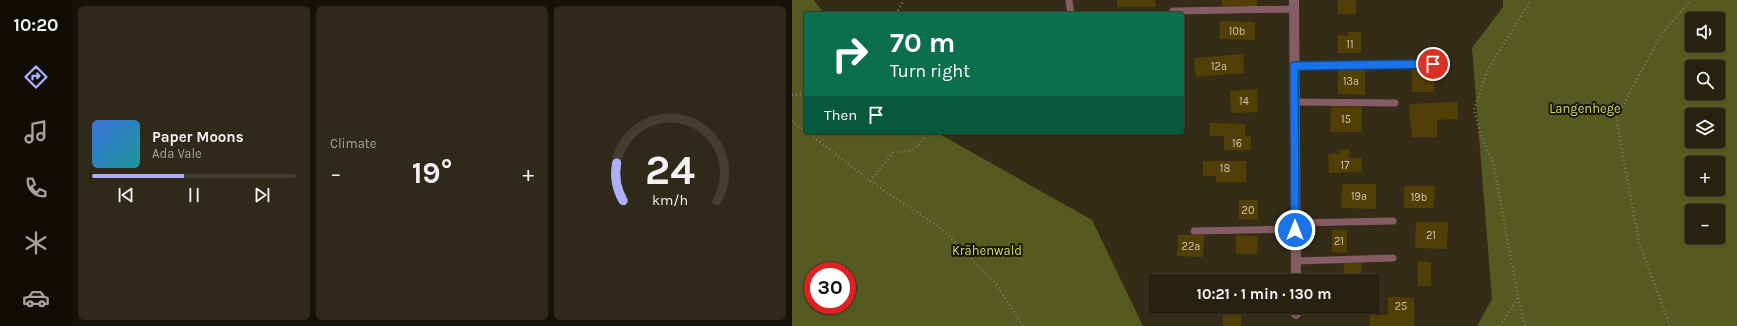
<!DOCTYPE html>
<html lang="en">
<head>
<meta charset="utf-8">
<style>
  body { margin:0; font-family:Karla,sans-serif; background:#2f2919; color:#f1f3f6; height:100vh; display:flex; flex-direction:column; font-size:15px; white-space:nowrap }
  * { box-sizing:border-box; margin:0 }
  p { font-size:13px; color:#a4a39f }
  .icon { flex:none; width:22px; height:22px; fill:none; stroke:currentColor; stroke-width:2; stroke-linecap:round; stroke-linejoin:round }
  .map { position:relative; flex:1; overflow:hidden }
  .panel { display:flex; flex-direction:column; gap:6px; padding:6px; background:#151209; width:720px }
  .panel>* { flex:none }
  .hud { position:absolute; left:12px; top:12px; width:380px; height:122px; border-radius:4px; box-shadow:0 1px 3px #0004,0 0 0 1px #433e30; background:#0b6e4f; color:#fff; overflow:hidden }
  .buttons { position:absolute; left:893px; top:12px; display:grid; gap:8px }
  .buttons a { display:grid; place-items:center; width:40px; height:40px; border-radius:4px; background:#272110; box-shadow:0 1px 3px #0004,0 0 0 1px #433e30; font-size:20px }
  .speed { position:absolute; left:12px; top:262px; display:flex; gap:8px; font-size:20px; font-weight:700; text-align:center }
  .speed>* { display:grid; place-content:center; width:52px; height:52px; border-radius:50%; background:#272110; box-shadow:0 1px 3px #0004,0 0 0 1px #433e30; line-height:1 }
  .speed .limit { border:6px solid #d22; background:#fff; color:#111 }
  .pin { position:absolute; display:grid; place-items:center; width:34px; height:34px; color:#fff; margin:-17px; border:2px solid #fff; border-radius:50%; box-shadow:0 1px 4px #0007 }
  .me { position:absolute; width:44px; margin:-22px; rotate:0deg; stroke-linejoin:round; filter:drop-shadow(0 0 3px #0008) }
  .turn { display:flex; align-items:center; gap:14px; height:84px; padding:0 20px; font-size:18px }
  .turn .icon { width:52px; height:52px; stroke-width:2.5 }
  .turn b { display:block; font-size:28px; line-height:34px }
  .then { display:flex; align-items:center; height:38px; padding:0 20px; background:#0003; gap:8px; font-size:15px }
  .big { font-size:30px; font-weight:700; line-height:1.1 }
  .panel .card { flex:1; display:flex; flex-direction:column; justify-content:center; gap:6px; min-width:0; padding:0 14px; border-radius:6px; background:#2f2919 }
  .panel .dial { align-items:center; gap:0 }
  .dial svg { height:104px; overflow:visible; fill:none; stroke:#433e30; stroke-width:7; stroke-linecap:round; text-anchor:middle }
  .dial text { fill:#f1f3f6; stroke:none }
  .song { display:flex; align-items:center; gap:12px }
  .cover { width:48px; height:48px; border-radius:6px; background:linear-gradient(135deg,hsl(220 70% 55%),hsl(180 70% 35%)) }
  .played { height:4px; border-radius:2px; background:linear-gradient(90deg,#afaefa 45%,#433e30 45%) }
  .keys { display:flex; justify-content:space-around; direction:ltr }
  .heat { display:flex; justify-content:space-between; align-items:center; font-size:22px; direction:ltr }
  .panel .tiles { flex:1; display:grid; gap:6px; grid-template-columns:repeat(3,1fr) }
  .trip { position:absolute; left:356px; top:274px; width:232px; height:40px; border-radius:4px; background:#272110; box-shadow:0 1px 3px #0004,0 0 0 1px #433e30; font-weight:700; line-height:40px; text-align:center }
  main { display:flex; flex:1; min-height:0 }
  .menu { display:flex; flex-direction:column; width:72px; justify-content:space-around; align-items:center; background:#100d06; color:#a4a39f }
  .menu .icon { width:28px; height:28px }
  .menu .active { color:#afaefa }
  .menu b { font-size:18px; color:#f1f3f6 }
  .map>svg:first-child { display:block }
  .green { fill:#555a20; fill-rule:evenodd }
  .building { fill:#513f05 }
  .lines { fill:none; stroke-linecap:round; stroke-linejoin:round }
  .path { stroke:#7f7865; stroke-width:2.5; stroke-dasharray:1 3; stroke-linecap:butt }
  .service { stroke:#855b65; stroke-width:7 }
  .minor { stroke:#855b65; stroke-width:10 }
  .route-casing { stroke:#114b97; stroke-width:10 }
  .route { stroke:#1a73e8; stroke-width:7 }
  .labels { text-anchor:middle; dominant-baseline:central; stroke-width:4; stroke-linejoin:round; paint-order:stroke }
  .number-label { font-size:11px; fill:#cec6ad }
  .park-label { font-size:13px; fill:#d1dd5c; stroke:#18150b }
</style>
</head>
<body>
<main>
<nav class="menu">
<b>10:20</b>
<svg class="icon active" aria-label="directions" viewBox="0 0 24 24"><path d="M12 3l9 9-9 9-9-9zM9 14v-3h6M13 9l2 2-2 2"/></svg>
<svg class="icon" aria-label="music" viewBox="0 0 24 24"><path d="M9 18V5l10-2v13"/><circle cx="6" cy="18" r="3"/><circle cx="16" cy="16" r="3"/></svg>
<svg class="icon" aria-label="phone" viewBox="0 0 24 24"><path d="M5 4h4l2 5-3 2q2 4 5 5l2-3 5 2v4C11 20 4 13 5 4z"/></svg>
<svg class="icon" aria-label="climate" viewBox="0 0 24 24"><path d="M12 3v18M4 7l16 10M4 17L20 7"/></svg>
<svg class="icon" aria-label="car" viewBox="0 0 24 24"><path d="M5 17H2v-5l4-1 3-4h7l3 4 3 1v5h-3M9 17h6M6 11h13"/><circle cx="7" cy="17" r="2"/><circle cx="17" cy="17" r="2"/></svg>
</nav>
<section class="panel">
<div class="tiles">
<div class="card">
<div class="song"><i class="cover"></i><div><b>Paper Moons</b><p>Ada Vale</p></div></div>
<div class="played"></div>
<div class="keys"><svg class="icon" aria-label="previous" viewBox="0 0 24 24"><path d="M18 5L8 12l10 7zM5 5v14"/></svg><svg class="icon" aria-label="pause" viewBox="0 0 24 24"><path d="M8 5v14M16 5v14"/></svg><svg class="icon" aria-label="next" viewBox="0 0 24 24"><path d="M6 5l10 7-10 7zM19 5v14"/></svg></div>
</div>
<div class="card"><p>Climate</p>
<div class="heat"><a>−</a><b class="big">19°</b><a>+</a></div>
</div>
<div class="card dial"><svg viewBox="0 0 100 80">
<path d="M14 69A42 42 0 1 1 86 69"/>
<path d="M14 69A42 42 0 0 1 9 40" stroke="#afaefa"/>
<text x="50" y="56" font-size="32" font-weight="700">24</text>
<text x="50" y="72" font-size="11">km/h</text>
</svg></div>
</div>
</section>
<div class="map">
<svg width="945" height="326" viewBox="0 0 945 326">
  <rect width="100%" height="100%" fill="#342c16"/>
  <g class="green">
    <path d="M0,0H22L32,14H14V132H144L300,220L351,326H0ZM21,271H55V305H21Z"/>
    <path d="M711,0H945V326H685L700,299L680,48L711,7ZM900,19H926V45H900ZM900,67H926V93H900ZM900,115H926V141H900ZM900,163H926V189H900ZM900,211H926V237H900Z"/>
  </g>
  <g class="building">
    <polygon points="325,0 363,0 364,7 325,7"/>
    <rect x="430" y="0" width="35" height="6"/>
    <rect x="546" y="0" width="18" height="14"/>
    <polygon points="428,21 463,22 463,40 427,39"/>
    <polygon points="556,32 569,32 569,53 546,53 546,35 556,36"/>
    <polygon points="451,54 452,73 404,77 402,58"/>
    <polygon points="546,68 573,68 573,95 546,94"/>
    <polygon points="620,70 642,71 642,92 620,92"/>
    <polygon points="465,89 466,112 439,113 438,91"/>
    <polygon points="666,102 666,119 645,120 645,137 620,137 617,104"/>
    <polygon points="539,106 570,107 570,132 538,132"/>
    <polygon points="418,123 453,124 453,136 459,136 459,150 432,150 432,136 418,136"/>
    <polygon points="557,149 557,158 570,158 570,172 537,173 536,154 547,153 547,150"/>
    <polygon points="411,161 454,161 454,182 424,182 424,176 411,176"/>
    <polygon points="550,184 584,184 584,209 549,208"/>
    <polygon points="612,186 643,186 642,208 612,208"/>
    <polygon points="447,200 466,200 466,220 447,219"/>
    <polygon points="624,222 656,222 655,249 623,248"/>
    <polygon points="540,230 555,230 555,253 540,252"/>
    <polygon points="386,235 412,235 411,257 385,256"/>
    <polygon points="444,235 466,236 465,254 444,254"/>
    <polygon points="626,261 639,262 639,286 626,286"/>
    <polygon points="552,263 570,263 569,281 551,281"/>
    <polygon points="423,273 457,273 456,281 423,281"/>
    <polygon points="596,297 622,298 622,326 578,326 578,315 596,315"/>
    <rect x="431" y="307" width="18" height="19"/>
  </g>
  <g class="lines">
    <g class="path">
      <polyline points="104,14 112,0"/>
      <polyline points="0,95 14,94"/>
      <polyline points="0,121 14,132"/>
      <polyline points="15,132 78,181 150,229 204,284 231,326"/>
      <path d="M78,181L101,153C122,150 124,152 135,132"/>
      <polyline points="726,298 733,326"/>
      <polyline points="708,326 726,298 702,165 689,136 682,110 695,71 739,0"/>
      <polyline points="878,326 847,242 824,118 871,32 899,0"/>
    </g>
    <g class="service">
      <polyline points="277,0 279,14"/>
      <polyline points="381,11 502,9"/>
      <polyline points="502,66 641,64"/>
      <polyline points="502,102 603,103"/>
      <polyline points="503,223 601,221"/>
      <polyline points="402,231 503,229"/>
      <polyline points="504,261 601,258"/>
    </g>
    <g class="minor">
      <polyline points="502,0 504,281"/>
      <polyline points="504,307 504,314"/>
    </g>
  </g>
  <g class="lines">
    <g class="route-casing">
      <polyline id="route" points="503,230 502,66 641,64"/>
    </g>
    <use href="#route" class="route"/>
  </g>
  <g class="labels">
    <g class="number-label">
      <text x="445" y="31">10b</text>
      <text x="558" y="44">11</text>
      <text x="427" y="66">12a</text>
      <text x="559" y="81">13a</text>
      <text x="452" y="101">14</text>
      <text x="554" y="119">15</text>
      <text x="445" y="143">16</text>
      <text x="553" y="165">17</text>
      <text x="433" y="168">18</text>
      <text x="567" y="196">19a</text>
      <text x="627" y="197">19b</text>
      <text x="456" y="210">20</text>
      <text x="639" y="235">21</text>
      <text x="547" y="241">21</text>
      <text x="399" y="246">22a</text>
      <text x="609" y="306">25</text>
    </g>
    <g class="park-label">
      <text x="793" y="108">Langenhege</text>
      <text x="195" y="250">Krähenwald</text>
    </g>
  </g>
</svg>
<div class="buttons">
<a><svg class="icon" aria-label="sound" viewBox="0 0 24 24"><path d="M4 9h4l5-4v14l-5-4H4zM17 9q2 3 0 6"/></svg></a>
<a><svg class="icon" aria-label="search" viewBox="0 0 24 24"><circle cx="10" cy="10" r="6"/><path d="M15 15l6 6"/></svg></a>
<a><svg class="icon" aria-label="layers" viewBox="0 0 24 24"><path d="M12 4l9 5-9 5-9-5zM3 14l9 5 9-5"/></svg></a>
<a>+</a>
<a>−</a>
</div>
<div class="speed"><div class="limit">30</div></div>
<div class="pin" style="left:641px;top:64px;background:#d93025"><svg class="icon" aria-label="arrive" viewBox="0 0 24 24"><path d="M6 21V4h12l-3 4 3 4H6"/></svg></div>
<svg class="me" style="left:503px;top:230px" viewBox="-20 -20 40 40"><circle r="17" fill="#1a73e8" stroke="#fff" stroke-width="3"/><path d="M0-11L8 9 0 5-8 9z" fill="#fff"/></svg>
<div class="trip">10:21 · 1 min · 130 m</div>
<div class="hud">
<div class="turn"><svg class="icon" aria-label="right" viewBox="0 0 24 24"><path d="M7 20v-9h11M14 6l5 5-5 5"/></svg><div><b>70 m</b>Turn right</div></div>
<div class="then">Then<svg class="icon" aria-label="arrive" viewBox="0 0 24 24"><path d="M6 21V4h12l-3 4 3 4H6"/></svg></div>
</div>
</div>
</main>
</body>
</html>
